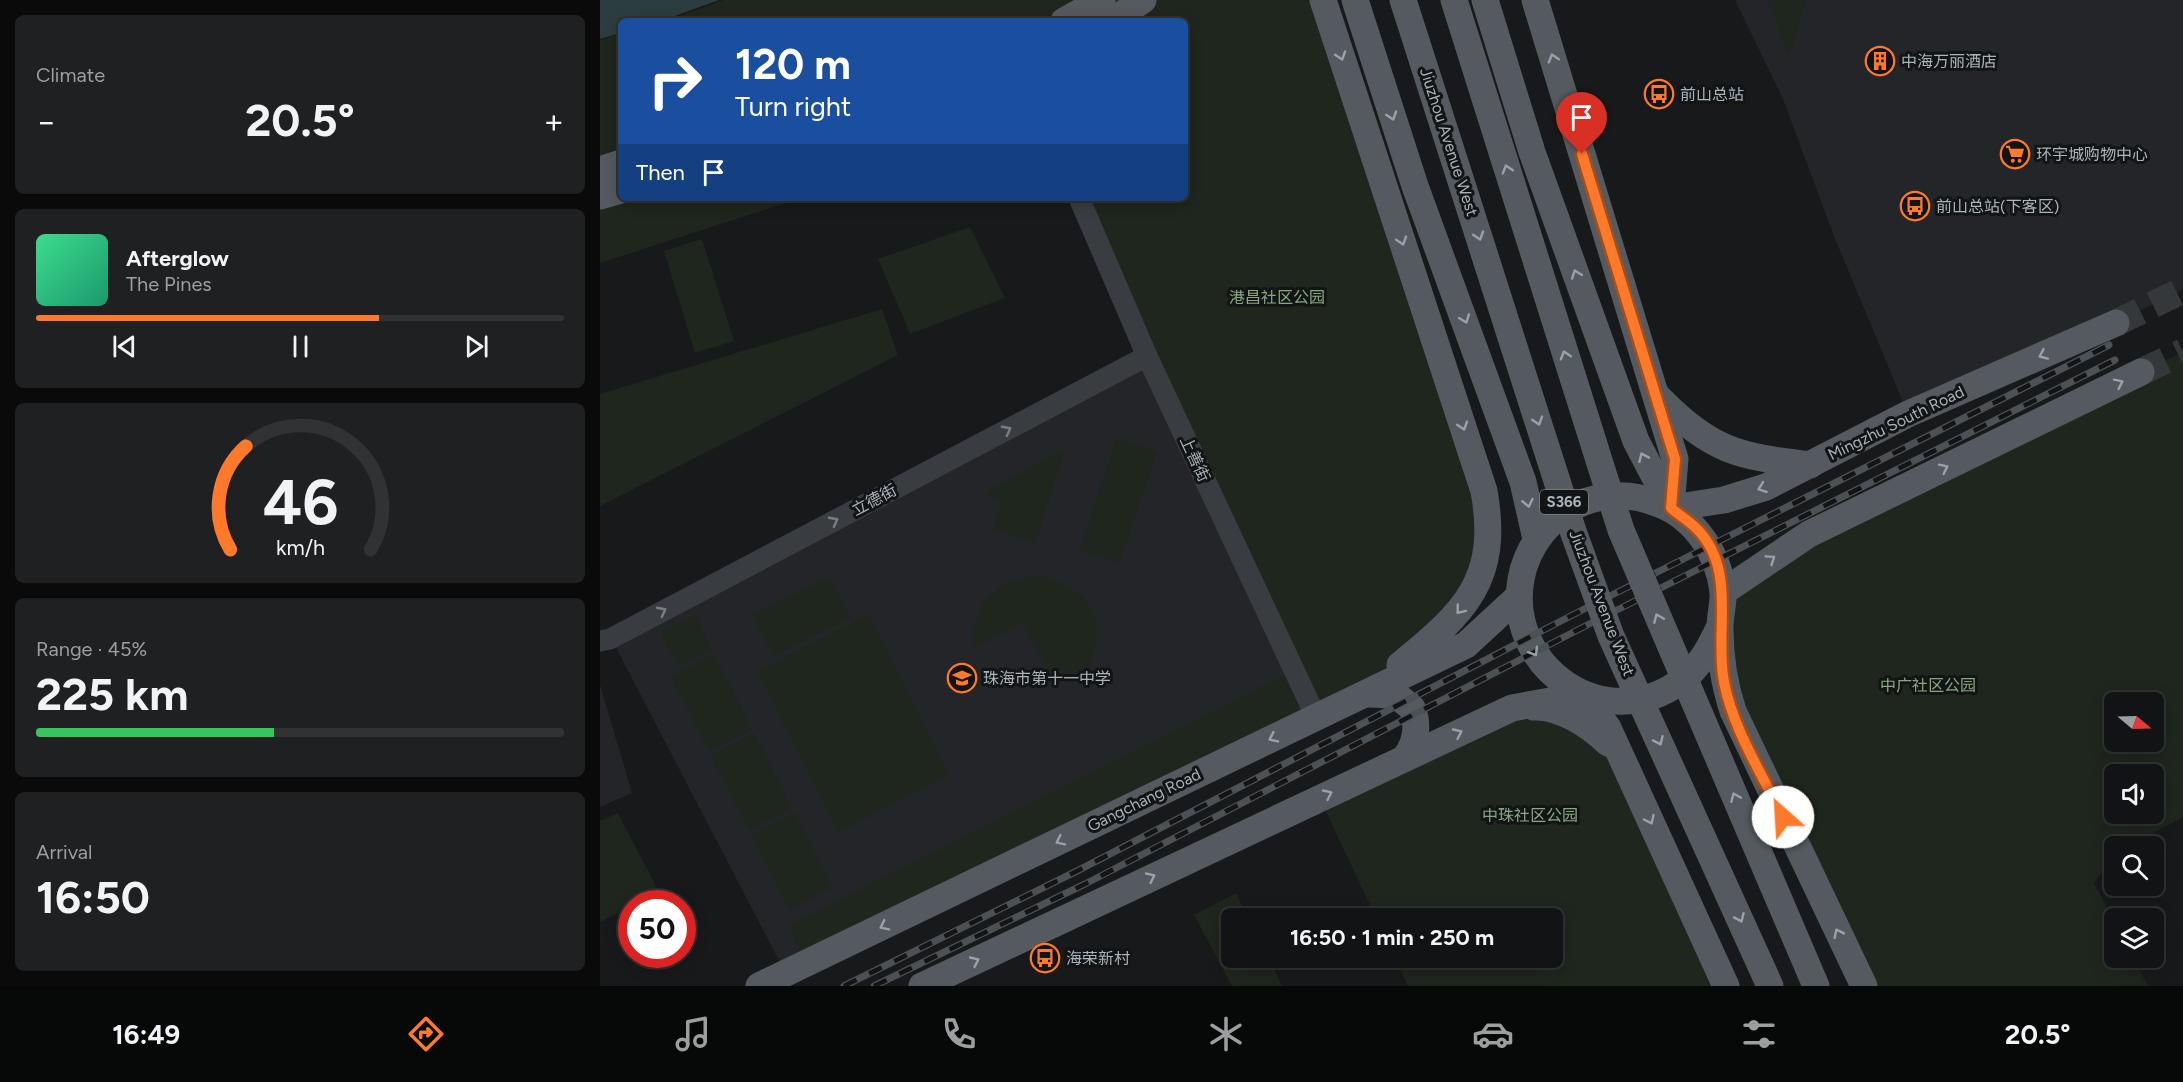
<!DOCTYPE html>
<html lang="en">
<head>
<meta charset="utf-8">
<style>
  body { margin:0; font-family:Figtree,"Noto Sans SC",sans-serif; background:#1f2022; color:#f1f3f6; height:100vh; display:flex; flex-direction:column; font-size:22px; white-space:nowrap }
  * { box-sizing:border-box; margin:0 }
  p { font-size:20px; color:#9c9ea0 }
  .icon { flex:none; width:33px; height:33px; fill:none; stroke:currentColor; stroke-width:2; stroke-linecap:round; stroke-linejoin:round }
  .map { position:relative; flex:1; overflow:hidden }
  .sheet { display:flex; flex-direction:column; gap:15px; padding:15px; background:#0a0a0b; width:600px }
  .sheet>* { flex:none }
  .top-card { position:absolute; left:18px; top:18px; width:570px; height:183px; border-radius:9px; box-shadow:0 3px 15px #0003,0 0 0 2px #313234; background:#1a4fa0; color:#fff; overflow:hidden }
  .needle { width:39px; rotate:109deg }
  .tools { position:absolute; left:1504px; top:692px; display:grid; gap:12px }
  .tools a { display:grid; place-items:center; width:60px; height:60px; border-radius:9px; background:#121314; box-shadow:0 3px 15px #0003,0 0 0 2px #313234; font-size:30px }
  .speed { position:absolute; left:18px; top:890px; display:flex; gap:12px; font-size:30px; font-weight:700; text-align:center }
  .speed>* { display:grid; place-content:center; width:78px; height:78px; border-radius:50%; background:#121314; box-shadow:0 3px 15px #0003,0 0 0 2px #313234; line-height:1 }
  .speed .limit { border:9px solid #d22; background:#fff; color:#111 }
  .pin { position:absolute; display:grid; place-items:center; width:51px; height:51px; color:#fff; margin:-62px -26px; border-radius:50% 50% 50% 0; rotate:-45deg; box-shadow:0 0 6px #0007 }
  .pin .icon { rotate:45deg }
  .me { position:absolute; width:66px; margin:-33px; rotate:334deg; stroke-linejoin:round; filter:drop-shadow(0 0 4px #0008) }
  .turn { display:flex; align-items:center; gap:21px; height:126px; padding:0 18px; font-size:27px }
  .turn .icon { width:78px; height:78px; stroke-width:2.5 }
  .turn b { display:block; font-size:42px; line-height:51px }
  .then { display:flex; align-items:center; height:57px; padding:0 18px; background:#0003; gap:12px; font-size:22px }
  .big { font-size:45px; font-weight:700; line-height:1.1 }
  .sheet .card { flex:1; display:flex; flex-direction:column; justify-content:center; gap:9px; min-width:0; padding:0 21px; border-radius:9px; background:#1f2022 }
  .sheet .dial { align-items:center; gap:0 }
  .dial svg { height:156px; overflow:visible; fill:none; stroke:#313234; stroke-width:7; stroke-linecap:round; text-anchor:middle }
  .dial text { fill:#f1f3f6; stroke:none }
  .song { display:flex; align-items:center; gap:18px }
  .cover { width:72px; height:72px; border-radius:9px; background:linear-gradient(135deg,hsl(150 70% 55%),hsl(160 70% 35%)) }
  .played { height:6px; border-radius:3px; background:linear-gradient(90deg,#ff792b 65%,#313234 65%) }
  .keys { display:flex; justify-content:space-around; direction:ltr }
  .heat { display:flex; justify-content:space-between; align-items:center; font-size:33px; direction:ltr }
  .charge { height:9px; border-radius:4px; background:linear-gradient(90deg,#34c759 45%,#313234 0) }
  .trip { position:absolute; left:621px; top:908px; width:342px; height:60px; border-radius:9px; background:#121314; box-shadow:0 3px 15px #0003,0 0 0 2px #313234; font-weight:700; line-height:60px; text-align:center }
  .dock { display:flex; height:96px; justify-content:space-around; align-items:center; background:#070808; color:#9c9ea0 }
  .dock .icon { width:42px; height:42px }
  .dock .active { color:#ff792b }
  .dock b { font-size:27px; color:#f1f3f6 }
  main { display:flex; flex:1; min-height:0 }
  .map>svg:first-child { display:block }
  .built { fill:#242528 }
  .green { fill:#1f261d; fill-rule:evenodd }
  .water { fill:#2c3d40 }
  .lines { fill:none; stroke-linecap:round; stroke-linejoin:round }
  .major-tunnel { stroke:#35383a; stroke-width:27; stroke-dasharray:27 14; stroke-linecap:butt }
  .minor { stroke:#393c40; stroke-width:21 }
  .major { stroke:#545a5f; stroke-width:27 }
  .rail-casing { stroke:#4b5155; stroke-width:7 }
  .rail { stroke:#131416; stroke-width:4.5; stroke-dasharray:14; stroke-linecap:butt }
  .major-bridge { stroke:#545a5f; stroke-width:27 }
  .oneway { stroke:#98a2a9 }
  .oneway2 { stroke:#777e84 }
  .route-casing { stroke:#a64f1c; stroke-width:15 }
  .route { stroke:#ff792b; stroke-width:10 }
  .labels { text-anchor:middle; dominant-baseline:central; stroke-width:6; stroke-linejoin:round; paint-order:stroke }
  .shield { fill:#131416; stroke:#7c848a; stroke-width:1.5 }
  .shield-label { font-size:15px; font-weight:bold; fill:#a9b4bb }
  .poi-label { font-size:16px; fill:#a9b4bb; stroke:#131416; text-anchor:start }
  .street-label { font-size:16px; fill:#a9b4bb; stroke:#131416 }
  .park-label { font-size:16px; fill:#88a87f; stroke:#131416 }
</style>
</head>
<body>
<main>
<section class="sheet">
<div class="card"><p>Climate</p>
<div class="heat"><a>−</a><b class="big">20.5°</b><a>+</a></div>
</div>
<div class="card">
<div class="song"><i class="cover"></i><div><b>Afterglow</b><p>The Pines</p></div></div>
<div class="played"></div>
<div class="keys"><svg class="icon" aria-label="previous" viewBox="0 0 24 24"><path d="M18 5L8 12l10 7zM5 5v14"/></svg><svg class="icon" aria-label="pause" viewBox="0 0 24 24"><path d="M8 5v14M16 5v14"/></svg><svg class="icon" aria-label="next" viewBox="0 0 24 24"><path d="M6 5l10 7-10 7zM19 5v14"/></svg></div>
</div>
<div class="card dial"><svg viewBox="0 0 100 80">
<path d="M14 69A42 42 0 1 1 86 69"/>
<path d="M14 69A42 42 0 0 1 22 16" stroke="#ff792b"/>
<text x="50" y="56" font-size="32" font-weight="700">46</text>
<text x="50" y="72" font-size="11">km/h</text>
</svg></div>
<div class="card"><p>Range · 45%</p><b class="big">225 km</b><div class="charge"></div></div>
<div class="card"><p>Arrival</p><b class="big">16:50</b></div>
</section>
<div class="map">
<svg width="1583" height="986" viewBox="0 0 1583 986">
  <rect width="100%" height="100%" fill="#18191a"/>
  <g class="built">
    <polygon points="1135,0 1583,0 1583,289 1516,323 1308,414 1234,236 1183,99"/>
    <polygon points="546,358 710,715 185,972 12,640"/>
    <polygon points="0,685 32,793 0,807"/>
  </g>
  <g class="green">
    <polygon points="123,0 537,0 506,21 65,21"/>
    <polygon points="551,0 721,0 886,536 850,617 760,690 720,711 484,198 585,198 585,21 521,21"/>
    <polygon points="1168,0 1206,0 1189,56"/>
    <polygon points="21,34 21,188 0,195 0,40"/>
    <polygon points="21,198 201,198 0,263 0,203"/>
    <polygon points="370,227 405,298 310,334 278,259"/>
    <polygon points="102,239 134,341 95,353 64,251"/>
    <polygon points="282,309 298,355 0,506 0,394"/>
    <path d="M1583,352V817L1529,846H1515V854L1494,883L1515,922V957H1533L1548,986H1259L1133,712L1123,592L1209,534ZM1515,702H1554V741H1515ZM1515,774H1554V813H1515Z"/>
    <polygon points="517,438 557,452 519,563 479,550"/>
    <polygon points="465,449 435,543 392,529 402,501 383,494"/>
    <path d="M439,575C488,589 507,613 491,664L453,683L423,623L376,647L371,638C378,598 400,580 439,575Z"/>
    <polygon points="230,577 250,618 173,657 152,615"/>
    <polygon points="269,614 349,775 238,832 157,671"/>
    <polygon points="96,615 112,649 78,666 61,633"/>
    <polygon points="114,654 152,729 109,751 71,677"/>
    <polygon points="687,674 706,714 204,959 189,926"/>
    <polygon points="912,710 1000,739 1120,986 808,986 794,957 952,957 952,918 776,918 721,801"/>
    <polygon points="154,733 192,808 149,830 111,756"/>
    <polygon points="18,813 59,892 38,903 32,903 31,906 0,922 0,821"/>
    <polygon points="195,813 232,887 189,910 151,835"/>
    <polygon points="636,893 648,918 632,918 632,957 668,957 682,986 632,986 594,915"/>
  </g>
  <polygon class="water" points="0,0 119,0 61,21 21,21 21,33 0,39"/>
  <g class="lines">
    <g class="major-tunnel">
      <polyline points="1516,323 1583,290"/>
      <polyline points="1541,372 1583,352"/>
    </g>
    <g class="minor">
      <polyline points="479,198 547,356 716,717"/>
      <polyline points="0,641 10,639 547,356"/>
    </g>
    <g class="major">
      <path d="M723,0L884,491C900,580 865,612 800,665"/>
      <polyline points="755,0 815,186 923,482 936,539"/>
      <polyline points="885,0 932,152 1036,441 1071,508"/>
      <polyline points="935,0 1075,459 1071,508"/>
      <polyline points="464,21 502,0"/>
      <polyline points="512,21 543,0"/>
      <polyline points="0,170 21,163"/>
      <polyline points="0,196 21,190"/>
      <path d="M1059,398C1113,452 1137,456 1210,465"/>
      <polyline points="1071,508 1124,500 1166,487 1308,414 1516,323"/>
      <polyline points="1123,592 1209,534 1541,372"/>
      <path d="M1120,626C1110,647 1100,667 1081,681C1006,737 905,669 921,579C927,546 951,514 984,502C1009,493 1035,494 1059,504C1095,518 1118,553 1123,591C1124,602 1120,615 1120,627C1120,656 1124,684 1133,711L1264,986"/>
      <path d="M767,694L796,695L812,708C819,725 816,743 805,758"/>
      <polyline points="983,695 1008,728 1126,986"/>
      <path d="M934,707C961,706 990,726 1008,743"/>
      <polyline points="159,986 866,645 918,597"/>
      <polyline points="322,986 912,708 983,695"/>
    </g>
    <g class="rail-casing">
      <g id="rail">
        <polyline points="244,986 477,871 990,606 1509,345"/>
        <polyline points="274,986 485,884 997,620 1515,360"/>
      </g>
    </g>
    <use href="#rail" class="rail"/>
    <g class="major-bridge">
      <polyline points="803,0 973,531 1011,636 1170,986"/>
      <polyline points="854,0 1021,530 1216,986"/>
    </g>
  </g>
  <defs><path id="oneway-chevron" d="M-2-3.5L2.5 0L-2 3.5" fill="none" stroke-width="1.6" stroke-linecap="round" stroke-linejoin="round" transform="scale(1.5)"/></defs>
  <g class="oneway">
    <use href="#oneway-chevron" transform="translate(741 56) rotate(72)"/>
    <use href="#oneway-chevron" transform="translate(953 58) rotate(-107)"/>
    <use href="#oneway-chevron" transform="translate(792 116) rotate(72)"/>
    <use href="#oneway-chevron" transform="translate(907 169) rotate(-107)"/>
    <use href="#oneway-chevron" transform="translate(879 236) rotate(72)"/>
    <use href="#oneway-chevron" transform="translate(802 241) rotate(72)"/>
    <use href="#oneway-chevron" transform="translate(976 274) rotate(-110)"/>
    <use href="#oneway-chevron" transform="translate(865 319) rotate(69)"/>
    <use href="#oneway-chevron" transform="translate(965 355) rotate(-107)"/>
    <use href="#oneway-chevron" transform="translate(1443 355) rotate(156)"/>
    <use href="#oneway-chevron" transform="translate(1519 383) rotate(-26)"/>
    <use href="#oneway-chevron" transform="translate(938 421) rotate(72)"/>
    <use href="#oneway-chevron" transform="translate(863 426) rotate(72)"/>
    <use href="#oneway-chevron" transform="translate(1043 457) rotate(-114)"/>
    <use href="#oneway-chevron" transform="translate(1344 468) rotate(-26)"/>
    <use href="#oneway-chevron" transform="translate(1162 488) rotate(160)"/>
    <use href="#oneway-chevron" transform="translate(928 503) rotate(78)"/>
    <use href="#oneway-chevron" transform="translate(1171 559) rotate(-34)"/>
    <use href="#oneway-chevron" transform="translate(860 610) rotate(128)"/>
    <use href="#oneway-chevron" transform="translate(1058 618) rotate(-113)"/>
    <use href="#oneway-chevron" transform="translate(934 652) rotate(59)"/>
    <use href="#oneway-chevron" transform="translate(858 733) rotate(-25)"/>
    <use href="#oneway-chevron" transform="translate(673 738) rotate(154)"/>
    <use href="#oneway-chevron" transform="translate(1059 741) rotate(66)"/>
    <use href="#oneway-chevron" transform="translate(728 794) rotate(-25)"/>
    <use href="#oneway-chevron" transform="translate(1135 797) rotate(-113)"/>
    <use href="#oneway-chevron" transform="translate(1050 820) rotate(65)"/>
    <use href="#oneway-chevron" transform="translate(460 841) rotate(154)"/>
    <use href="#oneway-chevron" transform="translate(551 877) rotate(-25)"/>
    <use href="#oneway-chevron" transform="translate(1140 918) rotate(66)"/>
    <use href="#oneway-chevron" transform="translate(284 926) rotate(154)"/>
    <use href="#oneway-chevron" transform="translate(1238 933) rotate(-116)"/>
    <use href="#oneway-chevron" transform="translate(375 961) rotate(-25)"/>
  </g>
  <g class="oneway2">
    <use href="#oneway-chevron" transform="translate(407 430) rotate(-28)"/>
    <use href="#oneway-chevron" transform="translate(234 521) rotate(-28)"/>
    <use href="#oneway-chevron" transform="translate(62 611) rotate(-28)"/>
  </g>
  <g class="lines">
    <g class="route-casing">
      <path id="route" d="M982,154L1075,459L1071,508C1079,515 1089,521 1096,528C1138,569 1114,632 1124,682C1133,729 1162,774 1183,817"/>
    </g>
    <use href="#route" class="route"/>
  </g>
  <defs>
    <g id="building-ring" transform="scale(1.5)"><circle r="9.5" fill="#131416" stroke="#ff792b" stroke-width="1.5"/><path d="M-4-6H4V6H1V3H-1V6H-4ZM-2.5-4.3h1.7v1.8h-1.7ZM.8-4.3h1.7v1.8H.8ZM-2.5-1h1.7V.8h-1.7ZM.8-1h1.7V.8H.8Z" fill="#ff792b"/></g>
    <g id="bus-ring" transform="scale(1.5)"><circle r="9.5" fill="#131416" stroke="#ff792b" stroke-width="1.5"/><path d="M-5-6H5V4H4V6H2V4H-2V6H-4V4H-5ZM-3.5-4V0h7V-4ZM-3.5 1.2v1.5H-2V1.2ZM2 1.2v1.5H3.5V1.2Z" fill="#ff792b"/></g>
    <g id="supermarket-ring" transform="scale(1.5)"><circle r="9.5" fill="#131416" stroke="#ff792b" stroke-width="1.5"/><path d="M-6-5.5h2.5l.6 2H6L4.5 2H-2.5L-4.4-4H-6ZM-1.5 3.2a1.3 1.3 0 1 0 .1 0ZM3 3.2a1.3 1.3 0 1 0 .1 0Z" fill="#ff792b"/></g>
    <g id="school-ring" transform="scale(1.5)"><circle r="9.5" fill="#131416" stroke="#ff792b" stroke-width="1.5"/><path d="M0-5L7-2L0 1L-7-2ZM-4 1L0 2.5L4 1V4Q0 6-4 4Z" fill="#ff792b"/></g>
  </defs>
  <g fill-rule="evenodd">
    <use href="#building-ring" x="1280" y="61"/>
    <use href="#bus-ring" x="1059" y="94"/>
    <use href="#supermarket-ring" x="1415" y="154"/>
    <use href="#bus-ring" x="1315" y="206"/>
    <use href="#school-ring" x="362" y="678"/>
    <use href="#bus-ring" x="445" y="958"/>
  </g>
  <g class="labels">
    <rect class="shield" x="940" y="490" width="48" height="24" rx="4.5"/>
    <g class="shield-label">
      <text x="964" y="502">S366</text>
    </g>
    <g class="poi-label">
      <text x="1301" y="61">中海万丽酒店</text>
      <text x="1080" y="94">前山总站</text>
      <text x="1436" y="154">环宇城购物中心</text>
      <text x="1336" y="206">前山总站(下客区)</text>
      <text x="383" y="678">珠海市第十一中学</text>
      <text x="466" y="958">海荣新村</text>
    </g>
    <g class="street-label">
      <text transform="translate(849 142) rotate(72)">Jiuzhou Avenue West</text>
      <text transform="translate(1296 423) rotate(-26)">Mingzhu South Road</text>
      <text transform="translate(595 459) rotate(65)">上善街</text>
      <text transform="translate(274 500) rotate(-28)">立德街</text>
      <text transform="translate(1002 603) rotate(69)">Jiuzhou Avenue West</text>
      <text transform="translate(544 800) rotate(-26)">Gangchang Road</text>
    </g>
    <g class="park-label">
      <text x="677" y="297">港昌社区公园</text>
      <text x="1328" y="685">中广社区公园</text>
      <text x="930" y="815">中珠社区公园</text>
    </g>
  </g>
</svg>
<div class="tools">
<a><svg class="needle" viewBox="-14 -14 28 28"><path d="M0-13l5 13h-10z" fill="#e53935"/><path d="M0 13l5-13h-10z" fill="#9c9ea0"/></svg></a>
<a><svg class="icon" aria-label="sound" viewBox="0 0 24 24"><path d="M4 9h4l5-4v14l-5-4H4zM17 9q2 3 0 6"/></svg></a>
<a><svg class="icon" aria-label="search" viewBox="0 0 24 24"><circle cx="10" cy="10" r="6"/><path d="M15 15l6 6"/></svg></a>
<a><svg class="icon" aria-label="layers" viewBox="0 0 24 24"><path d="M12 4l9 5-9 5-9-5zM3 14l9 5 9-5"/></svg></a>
</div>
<div class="speed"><div class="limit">50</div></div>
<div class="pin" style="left:982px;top:154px;background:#d93025"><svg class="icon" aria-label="arrive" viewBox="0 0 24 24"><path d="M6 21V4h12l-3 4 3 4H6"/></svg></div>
<svg class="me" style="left:1183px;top:817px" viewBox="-20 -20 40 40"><circle r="19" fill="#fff"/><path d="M0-13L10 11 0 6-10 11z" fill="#ff792b"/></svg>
<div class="trip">16:50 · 1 min · 250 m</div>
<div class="top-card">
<div class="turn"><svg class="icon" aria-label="right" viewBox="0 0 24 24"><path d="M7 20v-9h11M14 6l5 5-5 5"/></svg><div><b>120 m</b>Turn right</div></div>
<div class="then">Then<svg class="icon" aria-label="arrive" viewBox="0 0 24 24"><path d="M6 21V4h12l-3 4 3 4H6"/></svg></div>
</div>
</div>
</main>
<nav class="dock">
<b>16:49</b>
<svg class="icon active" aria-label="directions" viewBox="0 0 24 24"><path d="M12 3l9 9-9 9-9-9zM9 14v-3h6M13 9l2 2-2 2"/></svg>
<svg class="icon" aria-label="music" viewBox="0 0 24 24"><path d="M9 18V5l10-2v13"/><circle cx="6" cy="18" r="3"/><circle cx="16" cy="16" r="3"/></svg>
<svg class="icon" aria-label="phone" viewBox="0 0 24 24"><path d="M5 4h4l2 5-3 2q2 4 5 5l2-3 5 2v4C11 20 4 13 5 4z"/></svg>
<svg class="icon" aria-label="climate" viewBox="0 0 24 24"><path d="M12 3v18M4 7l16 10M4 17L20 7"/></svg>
<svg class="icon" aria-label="car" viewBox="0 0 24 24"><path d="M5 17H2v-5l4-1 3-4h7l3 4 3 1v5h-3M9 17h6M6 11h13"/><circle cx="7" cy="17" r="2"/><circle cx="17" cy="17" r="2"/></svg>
<svg class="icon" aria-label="filters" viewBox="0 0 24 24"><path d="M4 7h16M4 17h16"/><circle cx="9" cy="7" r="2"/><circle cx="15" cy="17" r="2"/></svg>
<b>20.5°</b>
</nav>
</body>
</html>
